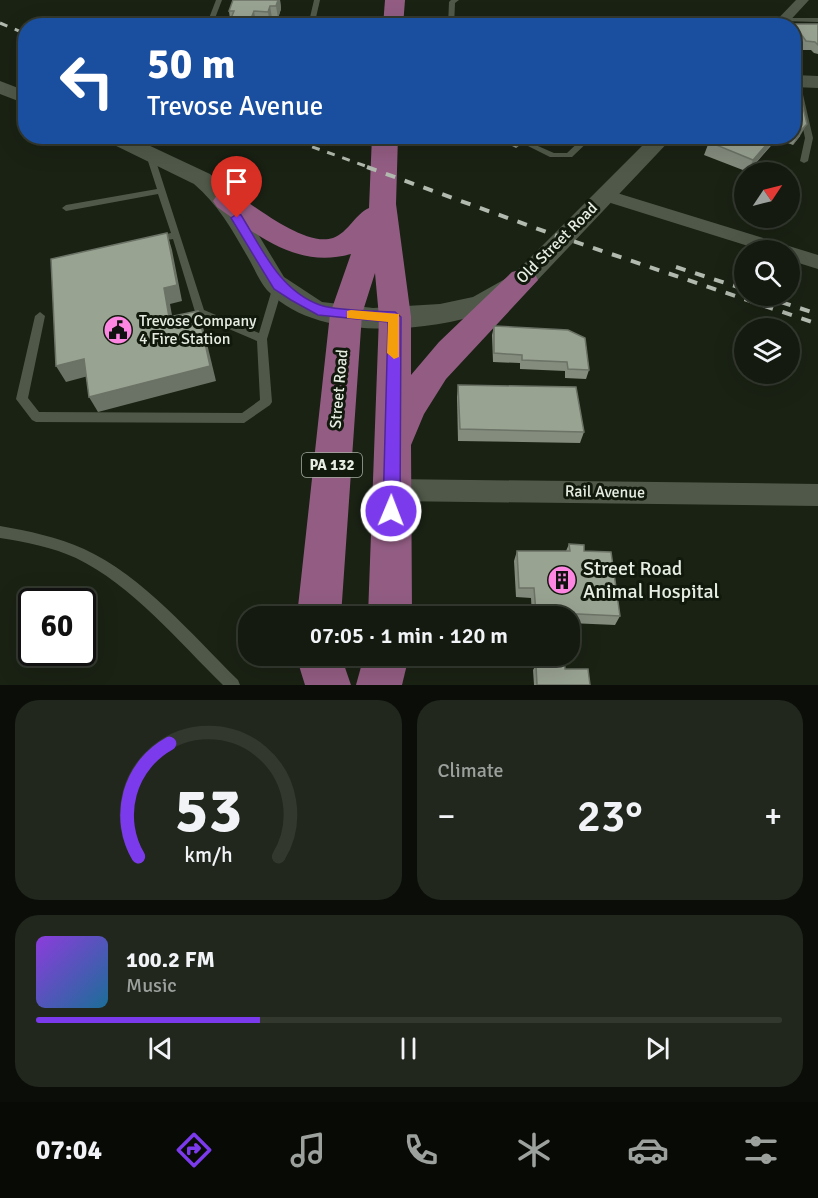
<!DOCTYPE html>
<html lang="en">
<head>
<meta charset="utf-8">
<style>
  body { margin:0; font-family:Signika,sans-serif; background:#21271d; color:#f1f3f6; height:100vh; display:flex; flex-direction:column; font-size:22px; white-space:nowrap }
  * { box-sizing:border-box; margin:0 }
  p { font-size:20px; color:#9da19e }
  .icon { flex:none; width:33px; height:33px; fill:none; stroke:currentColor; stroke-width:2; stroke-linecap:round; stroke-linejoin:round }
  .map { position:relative; height:685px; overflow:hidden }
  .sheet { display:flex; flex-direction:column; gap:15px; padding:15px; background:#0b0e08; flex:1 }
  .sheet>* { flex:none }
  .guide { position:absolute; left:18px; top:18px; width:783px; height:126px; border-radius:24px; box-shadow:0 6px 24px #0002,0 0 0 2px #33382f; background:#1a4fa0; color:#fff; overflow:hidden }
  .needle { width:39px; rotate:55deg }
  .tools { position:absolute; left:734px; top:162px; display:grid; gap:12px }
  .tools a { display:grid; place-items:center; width:66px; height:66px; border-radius:50%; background:#141a0f; box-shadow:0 6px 24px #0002,0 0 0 2px #33382f; font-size:30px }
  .speed { position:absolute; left:18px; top:588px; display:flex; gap:12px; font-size:30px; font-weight:700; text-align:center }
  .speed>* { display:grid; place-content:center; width:78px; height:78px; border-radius:50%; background:#141a0f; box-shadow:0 6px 24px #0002,0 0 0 2px #33382f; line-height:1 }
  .speed .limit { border:3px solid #111; border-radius:9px; background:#fff; color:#111 }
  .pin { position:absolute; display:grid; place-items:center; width:51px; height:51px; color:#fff; margin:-62px -26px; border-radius:50% 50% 50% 0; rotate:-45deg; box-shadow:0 0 6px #0007 }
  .pin .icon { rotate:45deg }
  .me { position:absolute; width:66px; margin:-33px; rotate:1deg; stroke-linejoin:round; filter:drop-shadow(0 0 4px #0008) }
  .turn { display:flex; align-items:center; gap:21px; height:126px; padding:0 30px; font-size:27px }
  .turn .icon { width:78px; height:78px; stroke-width:2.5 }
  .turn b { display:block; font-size:42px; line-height:51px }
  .big { font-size:45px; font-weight:600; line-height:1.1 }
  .sheet .tile { flex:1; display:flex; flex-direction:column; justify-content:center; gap:9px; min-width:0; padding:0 21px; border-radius:24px; background:#21271d }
  .sheet .dial { align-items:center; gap:0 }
  .dial svg { height:156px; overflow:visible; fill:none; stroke:#33382f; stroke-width:7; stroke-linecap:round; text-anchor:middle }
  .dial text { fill:#f1f3f6; stroke:none }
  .song { display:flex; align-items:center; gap:18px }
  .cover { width:72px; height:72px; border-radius:9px; background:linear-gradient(135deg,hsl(270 70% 55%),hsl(200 70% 35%)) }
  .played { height:6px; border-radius:3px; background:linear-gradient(90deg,#7c3aed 30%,#33382f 30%) }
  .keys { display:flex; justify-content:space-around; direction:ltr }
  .heat { display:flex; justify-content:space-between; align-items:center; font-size:33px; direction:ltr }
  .sheet .tiles { flex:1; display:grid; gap:15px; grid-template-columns:1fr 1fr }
  .tile:last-child { grid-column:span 2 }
  .trip { position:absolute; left:238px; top:606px; width:342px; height:60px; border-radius:24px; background:#141a0f; box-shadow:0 6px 24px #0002,0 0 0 2px #33382f; font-weight:600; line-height:60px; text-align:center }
  .tab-bar { display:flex; height:96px; justify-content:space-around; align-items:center; background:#080a06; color:#9da19e }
  .tab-bar .icon { width:42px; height:42px }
  .tab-bar .active { color:#7c3aed }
  .tab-bar b { font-size:27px; color:#f1f3f6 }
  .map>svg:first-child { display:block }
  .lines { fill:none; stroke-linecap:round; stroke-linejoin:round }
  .service { fill:#505949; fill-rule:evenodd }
  .minor { fill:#505949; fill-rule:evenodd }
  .tertiary { fill:#505949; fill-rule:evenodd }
  .primary { fill:#935d83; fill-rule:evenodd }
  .rail-far1 { stroke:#b2b9ae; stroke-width:3; stroke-dasharray:8 8; stroke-linecap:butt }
  .rail { stroke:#b2b9ae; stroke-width:4; stroke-dasharray:10 10; stroke-linecap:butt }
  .wall { fill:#848c7e }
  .shaded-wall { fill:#6b7266 }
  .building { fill:#99a392; stroke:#6b7266; stroke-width:1.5 }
  .route { fill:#7c3aed; stroke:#51269a; stroke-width:1.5 }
  .slow { fill:#f59e0b }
  .labels { text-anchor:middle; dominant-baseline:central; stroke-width:6; stroke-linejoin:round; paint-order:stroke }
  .shield { fill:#11190c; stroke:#a7ada2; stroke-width:1.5 }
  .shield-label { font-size:15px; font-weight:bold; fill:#e7ede3 }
  .street-label { font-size:16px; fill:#e7ede3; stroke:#11190c }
  .poi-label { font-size:16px; fill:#e7ede3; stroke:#11190c; text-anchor:start }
  .near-poi-label { font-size:20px; fill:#e7ede3; stroke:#11190c; text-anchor:start }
</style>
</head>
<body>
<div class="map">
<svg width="818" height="685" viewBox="0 0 818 685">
  <rect width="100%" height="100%" fill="#1a2214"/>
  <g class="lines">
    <g class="service">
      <polygon points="216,0 222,0 212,26 206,26"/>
      <polygon points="314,0 320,0 314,26 308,26"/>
      <polygon points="451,0 459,0 455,3 454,26 448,26 449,2"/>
      <polygon points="391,17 396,18 383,26 374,26"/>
      <polygon points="783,18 818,18 818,22 781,21 780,20"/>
      <polygon points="794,71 798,73 813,138 808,161 804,163 800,161 805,138 794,87"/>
      <polygon points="585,136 594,136 572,157 550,157 520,142 524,140 554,153 567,153"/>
      <polygon points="147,153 150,153 154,155 204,310 259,333 273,286 278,282 283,286 267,339 272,402 270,405 244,423 36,422 32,420 16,399 35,316 40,312 45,316 28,398 39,412 242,413 260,400 257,341 196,315 173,239 156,242 151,239 153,237 171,233 158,194 66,211 62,208 66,205 157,189 146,155"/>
      <path d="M0,526C29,531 57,537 84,549C143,576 192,635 238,680L240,685H223C179,642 132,585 76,558C52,547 26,542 0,538Z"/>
    </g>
    <g class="minor">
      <polygon points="796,0 809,0 785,26 771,26"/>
      <polygon points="604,189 818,255 818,269 789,260 789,250 761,250 598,199 595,195"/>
      <polygon points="392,479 818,484 818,506 392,501 383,498 380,490 383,482"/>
    </g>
    <g class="tertiary">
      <polygon points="794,75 818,76 818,88 794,87"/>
      <polygon points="0,81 26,91 26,104 0,94"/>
      <path d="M101,136H129L210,174L229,191L244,211L284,277L322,302L373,308L440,304L473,297L514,274L652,136H674L532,286C517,297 501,307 484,313C424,333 317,341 269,292C261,284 256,272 250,261C234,233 219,205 194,184L104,140Z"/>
    </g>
    <g class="primary">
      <polygon points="385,0 405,0 403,26 383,26"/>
      <path d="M372,136H398L396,204L411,317V375L439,342L512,272L523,269L534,272L538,280L446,379L424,414L411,445L412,616H368L379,317L375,273L362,314L341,616H297L330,314L351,254C297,269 259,236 217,207L213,201L217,195L227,192L237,195C259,209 306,247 333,238C349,232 355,214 369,208Z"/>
      <polygon points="296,656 341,656 351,685 305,685"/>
      <polygon points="364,656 409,656 402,685 356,685"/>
    </g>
    <g class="rail-far1">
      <polyline points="0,23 26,34"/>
      <polyline points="282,136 371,168"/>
    </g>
    <g class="rail">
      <polyline points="367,167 552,234 818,324"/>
      <polyline points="676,267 744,289"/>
      <polyline points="762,296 818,314"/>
    </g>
  </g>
  <g class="wall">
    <polygon points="233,0 280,0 281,9 278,18 272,18 270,24 256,23 255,26 228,26 230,19 229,11"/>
    <polygon points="794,24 818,24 818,54 814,53 811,50 802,50 794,37 793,26"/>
    <polygon points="794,94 800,136 793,145 777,139 748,172 704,155 709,142 715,136 794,136"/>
    <polygon points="510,136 531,136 516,148 512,146 513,140 510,138"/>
    <polygon points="494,326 589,370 586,379 565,378 565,371 520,369 520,363 493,362 492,335"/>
    <polygon points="458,385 584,432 580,443 458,441 457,397"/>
    <polygon points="569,544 584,551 620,616 615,625 570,623 570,616 532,616 531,598 516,597 514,561 517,551 566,551"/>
    <polygon points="536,656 564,656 565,669 590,685 534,685 533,670 536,665 537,665"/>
  </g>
  <g class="shaded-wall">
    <polygon points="278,0 280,0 281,9 278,18 276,6"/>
    <polygon points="270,6 272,18 270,24 268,12"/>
    <polygon points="254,11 256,23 255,26 248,26"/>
    <polygon points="807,124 800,136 793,145 799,132"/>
    <polygon points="520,136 531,136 516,148 517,139"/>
    <polygon points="774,136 778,136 748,172 753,160"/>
    <polygon points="167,233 172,250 182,301 170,304 175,332 169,317 164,288"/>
    <polygon points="198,311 203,327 216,381 98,412 89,397"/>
    <polygon points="84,359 92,375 66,382 56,366"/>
  </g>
  <g class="building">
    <polygon points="233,0 278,0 276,6 270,6 268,12 254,11 248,26 228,26 234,11 229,11"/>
    <polygon points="794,24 818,24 818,45 815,42 806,41"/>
    <polygon points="794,94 800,95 807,124 799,132 794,130"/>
    <polygon points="715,136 774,136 753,160 709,142"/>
    <polygon points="167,233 177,285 164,288 169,317 198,311 210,366 89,397 84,359 56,366 51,259"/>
    <polygon points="494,326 568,330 585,338 589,370 568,369 567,362 522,360 522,355 494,353"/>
    <polygon points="458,385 576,387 584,432 460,429"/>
    <polygon points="569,544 584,545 584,551 611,552 620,616 536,612 534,588 519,588 517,551 570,551"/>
    <polygon points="539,656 564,656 565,669 588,669 590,685 537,685 536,665 540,665"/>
  </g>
  <path class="route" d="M237,214L241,215C262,249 280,291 320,305C337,311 375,311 395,312L401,317L400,511L397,516L391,518L386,516L383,511L388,322L318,315L291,300L274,289L231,218Z"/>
  <polygon class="slow" points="351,310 399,314 399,357 394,359 387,353 388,322 347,318 347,311"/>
  <defs>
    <g id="civic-disc" transform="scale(1.5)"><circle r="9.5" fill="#fd86e2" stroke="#11190c"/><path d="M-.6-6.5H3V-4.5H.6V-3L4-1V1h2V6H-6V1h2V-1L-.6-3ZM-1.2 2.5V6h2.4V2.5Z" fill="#111"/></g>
    <g id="building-disc" transform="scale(1.5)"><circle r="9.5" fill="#fd86e2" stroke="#11190c"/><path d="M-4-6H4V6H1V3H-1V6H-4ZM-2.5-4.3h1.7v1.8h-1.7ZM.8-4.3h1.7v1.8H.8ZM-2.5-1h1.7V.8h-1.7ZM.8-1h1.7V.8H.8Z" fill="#111"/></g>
  </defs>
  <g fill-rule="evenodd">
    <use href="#civic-disc" x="118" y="330"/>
    <use href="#building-disc" x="562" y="580"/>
  </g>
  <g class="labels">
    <rect class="shield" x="302" y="453" width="60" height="24" rx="4.5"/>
    <g class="shield-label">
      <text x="332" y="465">PA 132</text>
    </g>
    <g class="street-label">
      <text transform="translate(557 243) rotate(-45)">Old Street Road</text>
      <text transform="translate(339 389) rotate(-85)">Street Road</text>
      <text transform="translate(605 492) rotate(1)">Rail Avenue</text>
    </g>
    <g class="poi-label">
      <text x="139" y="321">Trevose Company<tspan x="139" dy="18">4 Fire Station</tspan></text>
    </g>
    <g class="near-poi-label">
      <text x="583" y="568">Street Road<tspan x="583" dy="23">Animal Hospital</tspan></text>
    </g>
  </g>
</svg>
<div class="tools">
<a><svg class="needle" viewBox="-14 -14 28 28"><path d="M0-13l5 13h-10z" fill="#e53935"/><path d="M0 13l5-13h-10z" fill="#9da19e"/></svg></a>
<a><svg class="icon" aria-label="search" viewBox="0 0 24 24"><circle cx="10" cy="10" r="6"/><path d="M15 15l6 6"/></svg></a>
<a><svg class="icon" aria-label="layers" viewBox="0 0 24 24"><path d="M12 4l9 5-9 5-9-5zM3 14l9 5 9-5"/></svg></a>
</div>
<div class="speed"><div class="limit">60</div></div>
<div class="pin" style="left:237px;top:218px;background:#d93025"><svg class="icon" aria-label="arrive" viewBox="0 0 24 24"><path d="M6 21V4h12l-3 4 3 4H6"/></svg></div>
<svg class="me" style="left:391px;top:511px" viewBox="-20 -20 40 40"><circle r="17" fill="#7c3aed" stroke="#fff" stroke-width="3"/><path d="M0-11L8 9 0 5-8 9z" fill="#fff"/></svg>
<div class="trip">07:05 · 1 min · 120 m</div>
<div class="guide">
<div class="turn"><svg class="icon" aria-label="left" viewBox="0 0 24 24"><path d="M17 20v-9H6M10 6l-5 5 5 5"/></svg><div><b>50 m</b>Trevose Avenue</div></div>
</div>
</div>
<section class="sheet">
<div class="tiles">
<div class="tile dial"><svg viewBox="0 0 100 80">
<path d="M14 69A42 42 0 1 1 86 69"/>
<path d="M14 69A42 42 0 0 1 30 11" stroke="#7c3aed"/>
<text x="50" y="56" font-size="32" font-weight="700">53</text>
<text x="50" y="72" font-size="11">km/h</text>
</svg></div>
<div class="tile"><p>Climate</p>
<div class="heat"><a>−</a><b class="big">23°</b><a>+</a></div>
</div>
<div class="tile">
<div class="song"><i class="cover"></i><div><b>100.2 FM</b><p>Music</p></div></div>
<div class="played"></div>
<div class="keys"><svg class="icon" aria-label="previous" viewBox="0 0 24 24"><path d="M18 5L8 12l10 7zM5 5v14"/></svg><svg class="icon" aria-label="pause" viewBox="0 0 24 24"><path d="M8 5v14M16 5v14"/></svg><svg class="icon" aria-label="next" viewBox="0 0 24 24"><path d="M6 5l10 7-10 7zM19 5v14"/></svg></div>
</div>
</div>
</section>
<nav class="tab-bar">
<b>07:04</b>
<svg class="icon active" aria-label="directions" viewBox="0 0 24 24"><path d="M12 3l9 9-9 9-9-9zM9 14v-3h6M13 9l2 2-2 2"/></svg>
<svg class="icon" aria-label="music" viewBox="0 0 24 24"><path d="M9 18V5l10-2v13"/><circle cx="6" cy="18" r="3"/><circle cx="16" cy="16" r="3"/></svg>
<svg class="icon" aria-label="phone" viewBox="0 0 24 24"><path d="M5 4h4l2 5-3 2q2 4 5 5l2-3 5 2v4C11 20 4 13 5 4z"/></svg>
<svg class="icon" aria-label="climate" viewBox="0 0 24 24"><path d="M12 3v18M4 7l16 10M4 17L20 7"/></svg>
<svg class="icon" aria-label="car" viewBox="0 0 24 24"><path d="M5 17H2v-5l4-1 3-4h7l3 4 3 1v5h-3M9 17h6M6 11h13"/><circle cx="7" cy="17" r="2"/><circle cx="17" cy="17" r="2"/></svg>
<svg class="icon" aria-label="filters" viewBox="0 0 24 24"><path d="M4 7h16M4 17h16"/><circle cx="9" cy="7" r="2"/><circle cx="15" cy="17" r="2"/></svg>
</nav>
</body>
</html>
